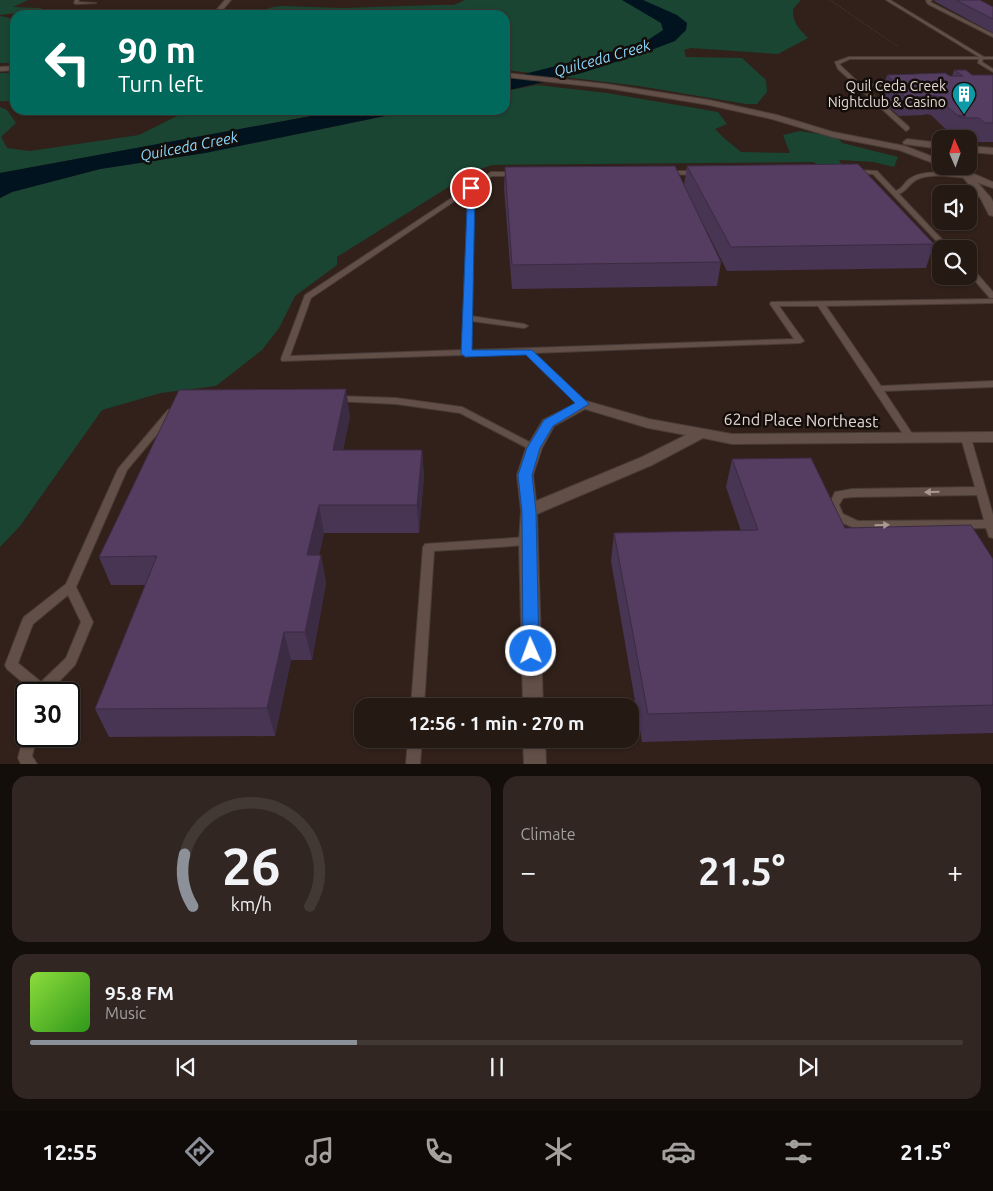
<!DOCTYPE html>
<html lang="en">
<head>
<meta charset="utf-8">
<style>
  body { margin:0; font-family:Ubuntu,sans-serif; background:#312622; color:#f1f3f6; height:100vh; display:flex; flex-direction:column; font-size:19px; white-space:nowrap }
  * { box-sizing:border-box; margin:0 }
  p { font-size:16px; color:#a3a0a0 }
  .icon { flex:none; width:28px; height:28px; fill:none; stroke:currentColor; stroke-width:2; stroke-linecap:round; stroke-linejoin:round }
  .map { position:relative; height:764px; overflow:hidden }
  .details { display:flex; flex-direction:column; gap:12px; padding:12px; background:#140e0b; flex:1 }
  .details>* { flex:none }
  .hud { position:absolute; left:10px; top:10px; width:500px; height:105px; border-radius:15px; box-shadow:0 1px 4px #0004,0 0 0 1px #423834; background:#00695c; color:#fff; overflow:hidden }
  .needle { width:32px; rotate:358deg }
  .tools { position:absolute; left:932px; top:130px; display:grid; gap:10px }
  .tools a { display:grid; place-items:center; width:45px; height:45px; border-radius:10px; background:#251914; box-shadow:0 1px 4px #0004,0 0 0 1px #423834; font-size:25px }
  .speed { position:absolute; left:15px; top:682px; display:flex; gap:10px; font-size:25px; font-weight:700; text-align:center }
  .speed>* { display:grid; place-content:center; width:65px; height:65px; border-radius:50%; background:#251914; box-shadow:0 1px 4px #0004,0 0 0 1px #423834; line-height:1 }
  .speed .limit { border:2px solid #111; border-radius:8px; background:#fff; color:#111 }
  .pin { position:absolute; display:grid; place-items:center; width:42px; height:42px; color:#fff; margin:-21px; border:2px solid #fff; border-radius:50%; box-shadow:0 1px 5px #0007 }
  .me { position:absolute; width:55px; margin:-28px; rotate:358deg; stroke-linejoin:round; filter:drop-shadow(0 0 4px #0008) }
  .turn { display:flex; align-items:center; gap:18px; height:105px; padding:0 25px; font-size:22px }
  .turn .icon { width:65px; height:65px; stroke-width:2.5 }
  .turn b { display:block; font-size:35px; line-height:42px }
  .big { font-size:38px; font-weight:700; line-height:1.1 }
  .details .widget { flex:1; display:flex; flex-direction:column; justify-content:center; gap:8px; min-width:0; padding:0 18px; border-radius:15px; background:#312622 }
  .details .dial { align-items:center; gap:0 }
  .dial svg { height:130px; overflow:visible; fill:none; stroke:#423834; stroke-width:7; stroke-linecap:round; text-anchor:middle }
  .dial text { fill:#f1f3f6; stroke:none }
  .song { display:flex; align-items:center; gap:15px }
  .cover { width:60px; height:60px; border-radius:8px; background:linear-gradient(135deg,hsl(90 70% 55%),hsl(110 70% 35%)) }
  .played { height:5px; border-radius:2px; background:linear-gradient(90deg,#8c9099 35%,#423834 35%) }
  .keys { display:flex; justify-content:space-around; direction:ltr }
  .heat { display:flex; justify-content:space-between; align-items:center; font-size:28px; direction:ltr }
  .details .tiles { flex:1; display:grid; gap:12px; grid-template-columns:1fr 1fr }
  .widget:last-child { grid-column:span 2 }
  .trip { position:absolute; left:354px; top:698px; width:285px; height:50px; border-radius:15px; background:#251914; box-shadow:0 1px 4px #0004,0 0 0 1px #423834; font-weight:700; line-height:50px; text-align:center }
  .dock { display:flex; height:80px; justify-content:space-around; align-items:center; background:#0f0a08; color:#a3a0a0 }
  .dock .icon { width:35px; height:35px }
  .dock .on { color:#8c9099 }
  .dock b { font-size:22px; color:#f1f3f6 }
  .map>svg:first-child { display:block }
  .green { fill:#1a4533 }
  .water { fill:#00131e }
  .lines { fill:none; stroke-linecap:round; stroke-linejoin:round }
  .service-casing { stroke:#483b36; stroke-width:2 }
  .minor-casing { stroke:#483b36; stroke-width:2 }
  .tertiary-casing { stroke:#483b36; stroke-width:2 }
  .secondary-casing { stroke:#483b36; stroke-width:2 }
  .path { stroke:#6a5b55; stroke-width:1; stroke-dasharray:0.5 2; stroke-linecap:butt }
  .service { fill:#624f47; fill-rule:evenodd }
  .minor { fill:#624f47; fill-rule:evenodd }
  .tertiary { fill:#624f47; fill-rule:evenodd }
  .secondary { fill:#624f47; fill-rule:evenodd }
  .wall { fill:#483453 }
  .shaded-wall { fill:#3b2b43 }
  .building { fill:#543d60; stroke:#3b2b43 }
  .oneway { fill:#a89a93 }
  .route { fill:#1a73e8; stroke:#114b97 }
  .labels { text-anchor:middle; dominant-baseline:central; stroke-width:5; stroke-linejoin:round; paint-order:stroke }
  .far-poi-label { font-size:14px; fill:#e2d7d2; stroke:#140d09; text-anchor:end }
  .far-water-label { font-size:15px; font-style:italic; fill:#88d8fe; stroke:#140d09 }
  .street-label { font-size:16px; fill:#e2d7d2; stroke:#140d09 }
</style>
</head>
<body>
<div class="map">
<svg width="993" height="764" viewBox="0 0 993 764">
  <rect width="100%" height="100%" fill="#31211a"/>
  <g class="green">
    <polygon points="0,0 28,0 13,7 41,8 42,10 0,15"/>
    <path d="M465,0H801L793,9C793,23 798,28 808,38L778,54L691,48L684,50L686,57L742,58L766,80L767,92L757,104H746L639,86L505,70V15H291L294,11H269L268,8L281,6L341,8L439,5H454Z"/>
    <polygon points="0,16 15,19 15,63 0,63"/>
    <rect x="0" y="73" width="15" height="28"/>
    <polygon points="537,85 607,93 718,112 727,124 715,129 725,139 741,152 790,153 783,135 800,131 837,137 842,143 898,157 894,167 873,162 839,160 844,168 823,168 813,162 492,165 474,171 337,257 337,265 295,296 279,328 262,350 216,386 161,393 102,410 20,526 0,547 0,198 12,192 100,169 205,153 414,110 505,110 505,91"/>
    <polygon points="0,107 7,110 16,123 1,137 7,148 30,151 139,135 189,110 344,110 0,173"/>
  </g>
  <g class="water">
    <polygon points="622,0 643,0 677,15 687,23 686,30 675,41 646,52 582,73 505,91 505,79 614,51 648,40 663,30 661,23"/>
    <polygon points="344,110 414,110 205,153 100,169 12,192 0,198 0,173"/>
  </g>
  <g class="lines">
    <g class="service-casing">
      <g id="service">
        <polygon points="75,0 79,0 78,2 96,3 76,4 74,3"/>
        <polygon points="886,0 890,0 984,57 993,57 993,59 983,59 982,62 993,69 993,72 978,63 979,59 850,59 839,64 860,84 896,84 896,85 894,86 863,86 909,127 909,129 906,131 838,69 835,62 849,57 979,57"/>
        <polygon points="927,0 932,0 930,2 993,34 993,37 928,4 926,1"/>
        <path d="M856,170L877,171L896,191C903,188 905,181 911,178C923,169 955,173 969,175V177L967,178C952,177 932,173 918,179C910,182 907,191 899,194L951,249H944L873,174L854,173L853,172Z"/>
        <polygon points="668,171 698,171 701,173 698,175 666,174 666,172"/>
        <path d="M491,172H515L518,174L515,176H492L474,188L471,316L524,324L528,326L524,328L471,321L470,350L794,339L770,304L771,302L993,299V303L826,306L881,386L993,381V387L884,391L915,438L910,441L907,440L818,306H779L804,341L800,343L534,353L586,402L588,404L583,407L580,406L525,353L469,355L466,357L463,355L282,361L281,359L305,295ZM468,192L462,350L290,356L311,298Z"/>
        <polygon points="969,268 972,268 993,292 993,298 990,298 969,274"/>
        <polygon points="337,396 396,398 462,407 537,446 539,448 537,450 531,450 460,413 396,404 334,401 333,399 334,397"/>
        <path d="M171,409L174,410L176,412L174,414L127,470L76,587L93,622L75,665L47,694H34V692L7,669L5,665L22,621L24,617L66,584L118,469L168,410ZM68,595L81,622L66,658L41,682L18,663L33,624Z"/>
        <path d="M966,435L971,438L993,515V538L989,537L986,528L857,529L835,520L829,505L835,492L852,489L975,487L961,438ZM977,495L984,520L858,521L843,514L839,505L843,498L852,497Z"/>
        <polygon points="528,537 532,538 533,541 532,544 528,545 434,551 424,706 411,706 423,547 425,544"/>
        <polygon points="25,731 26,731 26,736 37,736 32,756 37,764 21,764 18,758"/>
        <polygon points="408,739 422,739 420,764 406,764"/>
      </g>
    </g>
    <g class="minor-casing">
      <g id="minor">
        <path d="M583,400L649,419L732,434L993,432V442L732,444L703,438L652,465L537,514L543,706H523L519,541L521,511L517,475L526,448L543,420ZM585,409L648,428L686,435L642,457L536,501L533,475L542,448L554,426Z"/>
        <polygon points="523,739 545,739 546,764 524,764"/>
      </g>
    </g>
    <g class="tertiary-casing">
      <g id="tertiary">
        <polygon points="225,0 231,0 218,15 212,15"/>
        <polygon points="967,173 970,174 991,198 993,202 993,216 989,215 981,199 962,176"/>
      </g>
    </g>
    <g class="secondary-casing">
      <g id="secondary">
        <polygon points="15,66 15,70 0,71 0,67"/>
        <polygon points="505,73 606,84 709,100 777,115 833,132 905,146 941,160 941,166 899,150 832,137 772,119 709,105 606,88 505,77"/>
        <polygon points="907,139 941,143 941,149 904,144 903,142"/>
        <polygon points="969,146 993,148 993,154 969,152"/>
        <polygon points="944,166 955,166 993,182 993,188 964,178"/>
      </g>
    </g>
    <polyline class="path" points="830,0 897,46"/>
    <use href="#service" class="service"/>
    <use href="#minor" class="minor"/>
    <use href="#tertiary" class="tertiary"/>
    <use href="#secondary" class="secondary"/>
  </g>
  <g class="wall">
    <polygon points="935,0 980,0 993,7 993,33 934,1"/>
    <polygon points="954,70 972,75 993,75 993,142 978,142 972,138 955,138 931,115 925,114 925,115 899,116 881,100 883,93 882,92 887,75 952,76"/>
    <polygon points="687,166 934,244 926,268 727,271 696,210 721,262 717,286 512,289 504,188 505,167 684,186"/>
    <polygon points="350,416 343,450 422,450 424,477 419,533 324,533 319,555 321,555 326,583 312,660 291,660 275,736 109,737 95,709 146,585 111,585 99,557"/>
    <polygon points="732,459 845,528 993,559 993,733 642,742 611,561 614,533 741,531 726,487"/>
  </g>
  <g class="shaded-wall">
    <polygon points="346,389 350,416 337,478 333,450"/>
    <polygon points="422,450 424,477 419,533 417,505"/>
    <polygon points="319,505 324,533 313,583 307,555"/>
    <polygon points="321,555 326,583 312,660 305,632"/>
    <polygon points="284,632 291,660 275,736 267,708"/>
  </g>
  <g class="building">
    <polygon points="956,0 980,0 993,7 993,19"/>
    <polygon points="954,70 966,70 972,75 993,75 993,123 985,123 979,118 962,118 958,116 966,116 957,115 936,97 942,97 929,95 931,96 905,97 886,82 895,82 887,75 945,73 950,76 963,76"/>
    <polygon points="858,164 934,244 731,247 687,166"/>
    <polygon points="675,166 721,262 512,265 505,167"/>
    <polygon points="346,389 333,450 422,450 417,505 319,505 307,555 321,555 305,632 284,632 267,708 95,709 157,556 99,557 179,390"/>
    <polygon points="811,458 845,528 971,525 993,559 993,705 648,714 614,533 758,530 732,459"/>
  </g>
  <defs><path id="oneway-solid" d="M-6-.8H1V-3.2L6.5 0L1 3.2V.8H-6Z" transform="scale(1.25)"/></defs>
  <g class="oneway">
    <use href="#oneway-solid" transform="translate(932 492) rotate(179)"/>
    <use href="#oneway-solid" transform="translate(882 525) rotate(-1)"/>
  </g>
  <polygon class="route" points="468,186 475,188 472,350 532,350 589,404 553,426 540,448 532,475 536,512 539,651 537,656 531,658 525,656 523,651 522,512 518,475 527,448 544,420 575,403 526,355 466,357 461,354"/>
  <defs>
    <g id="building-pin" transform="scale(1.25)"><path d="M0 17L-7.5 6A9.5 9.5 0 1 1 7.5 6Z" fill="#0f9aa8" stroke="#140d09"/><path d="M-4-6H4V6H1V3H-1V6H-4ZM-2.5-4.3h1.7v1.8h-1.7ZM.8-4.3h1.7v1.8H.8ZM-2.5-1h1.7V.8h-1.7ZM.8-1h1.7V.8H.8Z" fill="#fff"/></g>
  </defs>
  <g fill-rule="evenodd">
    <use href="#building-pin" x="964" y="94"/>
  </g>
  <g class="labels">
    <g class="far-poi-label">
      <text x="946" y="86">Quil Ceda Creek<tspan x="946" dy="16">Nightclub &amp; Casino</tspan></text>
    </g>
    <g class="far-water-label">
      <text transform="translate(602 58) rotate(-16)">Quilceda Creek</text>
      <text transform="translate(189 146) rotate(-11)">Quilceda Creek</text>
    </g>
    <g class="street-label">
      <text transform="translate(801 420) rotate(1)">62nd Place Northeast</text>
    </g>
  </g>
</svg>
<div class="tools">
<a><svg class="needle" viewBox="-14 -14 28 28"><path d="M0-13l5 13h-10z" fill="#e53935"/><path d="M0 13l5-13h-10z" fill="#a3a0a0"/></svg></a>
<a><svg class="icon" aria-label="sound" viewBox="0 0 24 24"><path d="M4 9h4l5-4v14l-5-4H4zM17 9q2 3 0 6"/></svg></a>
<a><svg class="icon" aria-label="search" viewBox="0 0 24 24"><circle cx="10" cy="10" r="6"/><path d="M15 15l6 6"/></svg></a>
</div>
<div class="speed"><div class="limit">30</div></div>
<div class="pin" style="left:471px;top:188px;background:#d93025"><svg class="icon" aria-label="arrive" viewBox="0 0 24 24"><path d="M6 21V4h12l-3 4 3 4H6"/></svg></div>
<svg class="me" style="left:531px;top:651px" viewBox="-20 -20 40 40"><circle r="17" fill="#1a73e8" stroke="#fff" stroke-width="3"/><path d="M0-11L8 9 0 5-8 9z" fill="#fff"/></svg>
<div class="trip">12:56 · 1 min · 270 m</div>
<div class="hud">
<div class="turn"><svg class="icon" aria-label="left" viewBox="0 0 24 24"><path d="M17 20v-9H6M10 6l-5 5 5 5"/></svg><div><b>90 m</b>Turn left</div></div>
</div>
</div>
<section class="details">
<div class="tiles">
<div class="widget dial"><svg viewBox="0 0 100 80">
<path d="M14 69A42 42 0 1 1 86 69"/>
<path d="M14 69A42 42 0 0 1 9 37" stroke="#8c9099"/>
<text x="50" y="56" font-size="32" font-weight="700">26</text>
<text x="50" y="72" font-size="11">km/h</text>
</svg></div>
<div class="widget"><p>Climate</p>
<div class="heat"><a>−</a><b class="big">21.5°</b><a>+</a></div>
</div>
<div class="widget">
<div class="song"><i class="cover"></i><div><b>95.8 FM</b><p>Music</p></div></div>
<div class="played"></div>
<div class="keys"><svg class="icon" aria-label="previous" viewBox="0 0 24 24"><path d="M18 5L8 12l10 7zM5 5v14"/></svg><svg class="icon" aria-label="pause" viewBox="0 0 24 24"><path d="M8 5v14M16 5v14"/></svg><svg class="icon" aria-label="next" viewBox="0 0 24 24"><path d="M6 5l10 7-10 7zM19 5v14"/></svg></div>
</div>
</div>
</section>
<nav class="dock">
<b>12:55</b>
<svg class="icon on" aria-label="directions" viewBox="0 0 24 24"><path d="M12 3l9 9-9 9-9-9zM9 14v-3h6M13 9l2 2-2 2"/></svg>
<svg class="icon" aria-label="music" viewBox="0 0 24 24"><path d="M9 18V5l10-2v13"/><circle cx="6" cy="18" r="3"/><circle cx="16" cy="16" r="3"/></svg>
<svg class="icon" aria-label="phone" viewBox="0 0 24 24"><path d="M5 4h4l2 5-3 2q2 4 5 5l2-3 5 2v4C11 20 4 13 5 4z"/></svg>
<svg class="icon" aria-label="climate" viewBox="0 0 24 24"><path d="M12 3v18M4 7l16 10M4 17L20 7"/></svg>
<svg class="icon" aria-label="car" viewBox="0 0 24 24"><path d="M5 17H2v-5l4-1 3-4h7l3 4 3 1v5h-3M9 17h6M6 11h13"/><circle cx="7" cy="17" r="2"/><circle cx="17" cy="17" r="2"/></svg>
<svg class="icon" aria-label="filters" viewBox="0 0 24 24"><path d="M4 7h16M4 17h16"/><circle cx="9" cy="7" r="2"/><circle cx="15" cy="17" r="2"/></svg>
<b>21.5°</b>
</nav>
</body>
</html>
